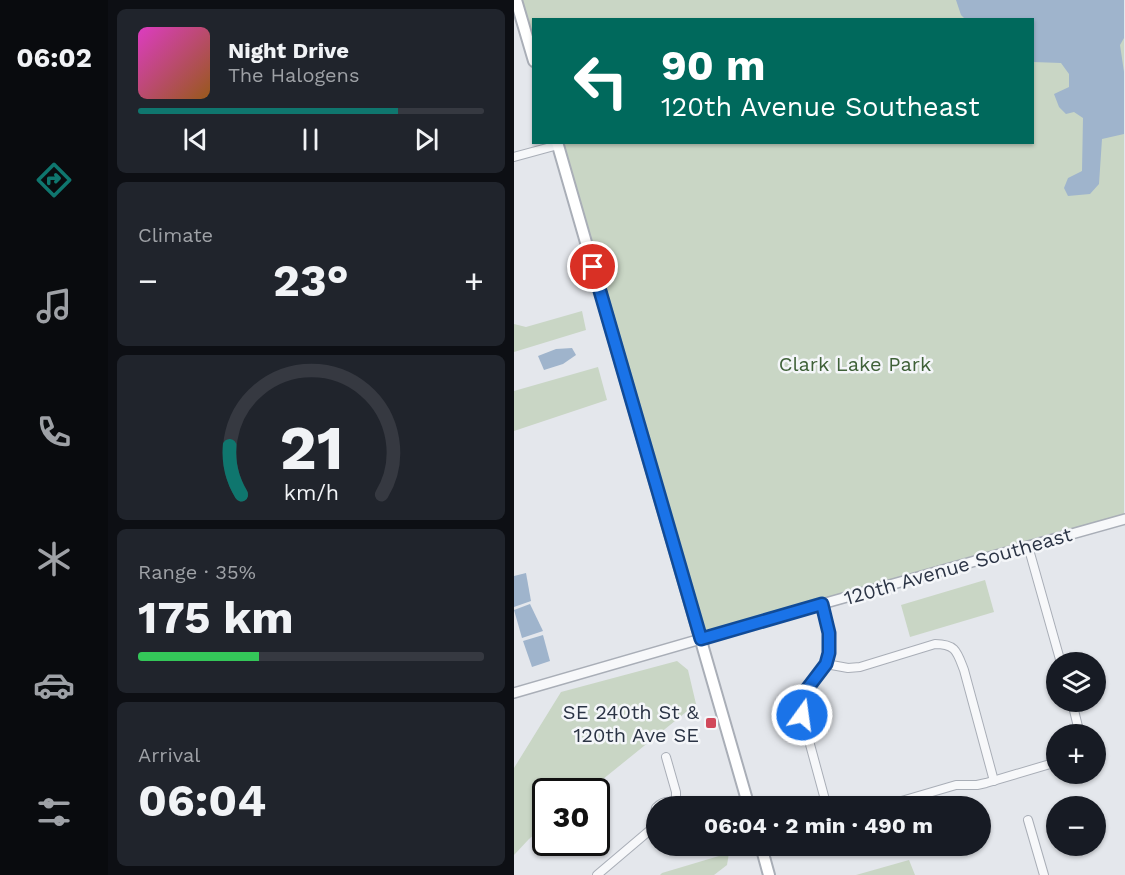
<!DOCTYPE html>
<html lang="en">
<head>
<meta charset="utf-8">
<style>
  body { margin:0; font-family:"Work Sans",sans-serif; background:#20242c; color:#f1f3f6; height:100vh; display:flex; flex-direction:column; font-size:22px; white-space:nowrap }
  * { box-sizing:border-box; margin:0 }
  p { font-size:20px; color:#9ea1a6 }
  .icon { flex:none; width:33px; height:33px; fill:none; stroke:currentColor; stroke-width:2; stroke-linecap:round; stroke-linejoin:round }
  .map { position:relative; flex:1; overflow:hidden }
  .drawer { display:flex; flex-direction:column; gap:9px; padding:9px; background:#0d0f14; width:406px }
  .drawer>* { flex:none }
  .guide { position:absolute; left:18px; top:18px; width:502px; height:126px; border-radius:0px; box-shadow:0 2px 4px #0004; background:#00695c; color:#fff; overflow:hidden }
  .tools { position:absolute; left:532px; top:652px; display:grid; gap:12px }
  .tools a { display:grid; place-items:center; width:60px; height:60px; border-radius:50%; background:#171b24; box-shadow:0 2px 4px #0004; font-size:30px }
  .speed { position:absolute; left:18px; top:778px; display:flex; gap:12px; font-size:30px; font-weight:700; text-align:center }
  .speed>* { display:grid; place-content:center; width:78px; height:78px; border-radius:50%; background:#171b24; box-shadow:0 2px 4px #0004; line-height:1 }
  .speed .limit { border:3px solid #111; border-radius:9px; background:#fff; color:#111 }
  .pin { position:absolute; display:grid; place-items:center; width:51px; height:51px; color:#fff; margin:-26px; border:3px solid #fff; border-radius:50%; box-shadow:0 2px 6px #0007 }
  .me { position:absolute; width:66px; margin:-33px; rotate:14deg; stroke-linejoin:round; filter:drop-shadow(0 0 4px #0008) }
  .turn { display:flex; align-items:center; gap:21px; height:126px; padding:0 30px; font-size:27px }
  .turn .icon { width:78px; height:78px; stroke-width:2.5 }
  .turn b { display:block; font-size:42px; line-height:51px }
  .big { font-size:45px; font-weight:700; line-height:1.1 }
  .drawer .card { flex:1; display:flex; flex-direction:column; justify-content:center; gap:9px; min-width:0; padding:0 21px; border-radius:9px; background:#20242c }
  .drawer .dial { align-items:center; gap:0 }
  .dial svg { height:156px; overflow:visible; fill:none; stroke:#363941; stroke-width:7; stroke-linecap:round; text-anchor:middle }
  .dial text { fill:#f1f3f6; stroke:none }
  .song { display:flex; align-items:center; gap:18px }
  .cover { width:72px; height:72px; border-radius:9px; background:linear-gradient(135deg,hsl(310 70% 55%),hsl(30 70% 35%)) }
  .played { height:6px; border-radius:3px; background:linear-gradient(90deg,#0f766e 75%,#363941 75%) }
  .keys { display:flex; justify-content:space-around; direction:ltr }
  .heat { display:flex; justify-content:space-between; align-items:center; font-size:33px; direction:ltr }
  .charge { height:9px; border-radius:4px; background:linear-gradient(90deg,#34c759 35%,#363941 0) }
  .trip { position:absolute; left:132px; top:796px; width:345px; height:60px; border-radius:30px; background:#171b24; box-shadow:0 2px 4px #0004; font-weight:700; line-height:60px; text-align:center }
  main { display:flex; flex:1; min-height:0 }
  .tabs { display:flex; flex-direction:column; width:108px; justify-content:space-around; align-items:center; background:#090b0e; color:#9ea1a6 }
  .tabs .icon { width:42px; height:42px }
  .tabs .active { color:#0f766e }
  .tabs b { font-size:27px; color:#f1f3f6 }
  .map>svg:first-child { display:block }
  .green { fill:#c9d6c5 }
  .water { fill:#9fb4cc }
  .lines { fill:none; stroke-linecap:round; stroke-linejoin:round }
  .minor-casing { stroke:#a9aeb7; stroke-width:10 }
  .tertiary-casing { stroke:#a9aeb7; stroke-width:12 }
  .secondary-casing { stroke:#a9aeb7; stroke-width:14 }
  .minor { stroke:#f7f8fa; stroke-width:8 }
  .tertiary { stroke:#f7f8fa; stroke-width:9 }
  .secondary { stroke:#fff; stroke-width:10 }
  .route-casing { stroke:#114b97; stroke-width:15 }
  .route { stroke:#1a73e8; stroke-width:10 }
  .poi-dot { fill:#d1495b; stroke:#f4f6f9; stroke-width:2 }
  .labels { text-anchor:middle; dominant-baseline:central; stroke-width:5; stroke-linejoin:round; paint-order:stroke }
  .park-label { font-size:20px; fill:#3f6138; stroke:#f4f6f9 }
  .street-label { font-size:20px; fill:#2b3445; stroke:#f4f6f9 }
  .poi-label { font-size:20px; fill:#2b3445; stroke:#f4f6f9; text-anchor:end }
</style>
</head>
<body>
<main>
<nav class="tabs">
<b>06:02</b>
<svg class="icon active" aria-label="directions" viewBox="0 0 24 24"><path d="M12 3l9 9-9 9-9-9zM9 14v-3h6M13 9l2 2-2 2"/></svg>
<svg class="icon" aria-label="music" viewBox="0 0 24 24"><path d="M9 18V5l10-2v13"/><circle cx="6" cy="18" r="3"/><circle cx="16" cy="16" r="3"/></svg>
<svg class="icon" aria-label="phone" viewBox="0 0 24 24"><path d="M5 4h4l2 5-3 2q2 4 5 5l2-3 5 2v4C11 20 4 13 5 4z"/></svg>
<svg class="icon" aria-label="climate" viewBox="0 0 24 24"><path d="M12 3v18M4 7l16 10M4 17L20 7"/></svg>
<svg class="icon" aria-label="car" viewBox="0 0 24 24"><path d="M5 17H2v-5l4-1 3-4h7l3 4 3 1v5h-3M9 17h6M6 11h13"/><circle cx="7" cy="17" r="2"/><circle cx="17" cy="17" r="2"/></svg>
<svg class="icon" aria-label="filters" viewBox="0 0 24 24"><path d="M4 7h16M4 17h16"/><circle cx="9" cy="7" r="2"/><circle cx="15" cy="17" r="2"/></svg>
</nav>
<section class="drawer">
<div class="card">
<div class="song"><i class="cover"></i><div><b>Night Drive</b><p>The Halogens</p></div></div>
<div class="played"></div>
<div class="keys"><svg class="icon" aria-label="previous" viewBox="0 0 24 24"><path d="M18 5L8 12l10 7zM5 5v14"/></svg><svg class="icon" aria-label="pause" viewBox="0 0 24 24"><path d="M8 5v14M16 5v14"/></svg><svg class="icon" aria-label="next" viewBox="0 0 24 24"><path d="M6 5l10 7-10 7zM19 5v14"/></svg></div>
</div>
<div class="card"><p>Climate</p>
<div class="heat"><a>−</a><b class="big">23°</b><a>+</a></div>
</div>
<div class="card dial"><svg viewBox="0 0 100 80">
<path d="M14 69A42 42 0 1 1 86 69"/>
<path d="M14 69A42 42 0 0 1 8 44" stroke="#0f766e"/>
<text x="50" y="56" font-size="32" font-weight="700">21</text>
<text x="50" y="72" font-size="11">km/h</text>
</svg></div>
<div class="card"><p>Range · 35%</p><b class="big">175 km</b><div class="charge"></div></div>
<div class="card"><p>Arrival</p><b class="big">06:04</b></div>
</section>
<div class="map">
<svg width="611" height="875" viewBox="0 0 611 875">
  <rect width="100%" height="100%" fill="#e4e7ec"/>
  <g class="green">
    <polygon points="2,0 610,0 610,519 187,639 43,143 519,142 519,20 20,20 19,61"/>
    <polygon points="68,311 72,330 0,352 0,324 12,327"/>
    <polygon points="84,367 93,400 0,431 0,391"/>
    <polygon points="471,580 480,612 396,637 387,605"/>
    <polygon points="163,661 174,670 182,704 73,792 32,792 31,826 15,839 0,855 0,768 47,692"/>
    <polygon points="215,853 213,865 200,875 146,875 148,873"/>
    <polygon points="395,860 401,875 342,875"/>
  </g>
  <g class="water">
    <polygon points="442,0 610,0 610,38 606,45 610,72 610,134 588,139 585,184 576,194 554,196 550,188 554,178 568,171 569,118 560,112 552,114 545,107 540,94 555,87 555,74 547,63 519,62 519,20 451,19 447,15"/>
    <polygon points="58,348 62,355 49,364 30,370 24,356 42,349"/>
    <polygon points="12,573 17,601 0,607 0,576"/>
    <polygon points="16,604 29,631 8,638 0,610"/>
    <polygon points="29,635 36,661 18,667 9,641"/>
  </g>
  <g class="lines">
    <g class="minor-casing">
      <g id="minor">
        <polyline points="0,157 44,145"/>
        <polyline points="514,546 547,663"/>
        <polyline points="308,604 315,633 315,653 312,664 290,693 288,715 313,807"/>
        <path d="M312,664L334,668L346,667L421,644C442,644 443,652 450,670L480,781"/>
        <polyline points="558,702 566,735"/>
        <polyline points="152,757 162,792 162,804"/>
        <path d="M143,807C150,800 158,800 165,807"/>
        <polyline points="367,807 442,785 463,785 472,783 543,762"/>
        <polyline points="142,808 140,816 142,822"/>
        <polyline points="514,820 530,875"/>
        <polyline points="83,875 142,825"/>
      </g>
    </g>
    <g class="tertiary-casing">
      <polyline id="tertiary" points="0,693 308,604 611,519"/>
    </g>
    <g class="secondary-casing">
      <g id="secondary">
        <polyline points="2,0 20,61"/>
        <polyline points="43,142 235,807"/>
        <polyline points="247,846 255,875"/>
      </g>
    </g>
    <use href="#minor" class="minor"/>
    <use href="#tertiary" class="tertiary"/>
    <use href="#secondary" class="secondary"/>
  </g>
  <g class="lines">
    <g class="route-casing">
      <polyline id="route" points="79,267 187,639 308,604 315,633 315,653 312,664 290,693 288,715"/>
    </g>
    <use href="#route" class="route"/>
  </g>
  <rect class="poi-dot" x="191" y="717" width="12" height="12" rx="3"/>
  <g class="labels">
    <g class="park-label">
      <text x="341" y="364">Clark Lake Park</text>
    </g>
    <g class="street-label">
      <text transform="translate(444 566) rotate(-16)">120th Avenue Southeast</text>
    </g>
    <g class="poi-label">
      <text x="185" y="712">SE 240th St &amp;<tspan x="185" dy="23">120th Ave SE</tspan></text>
    </g>
  </g>
</svg>
<div class="tools">
<a><svg class="icon" aria-label="layers" viewBox="0 0 24 24"><path d="M12 4l9 5-9 5-9-5zM3 14l9 5 9-5"/></svg></a>
<a>+</a>
<a>−</a>
</div>
<div class="speed"><div class="limit">30</div></div>
<div class="pin" style="left:79px;top:267px;background:#d93025"><svg class="icon" aria-label="arrive" viewBox="0 0 24 24"><path d="M6 21V4h12l-3 4 3 4H6"/></svg></div>
<svg class="me" style="left:288px;top:715px" viewBox="-20 -20 40 40"><circle r="17" fill="#1a73e8" stroke="#fff" stroke-width="3"/><path d="M0-11L8 9 0 5-8 9z" fill="#fff"/></svg>
<div class="trip">06:04 · 2 min · 490 m</div>
<div class="guide">
<div class="turn"><svg class="icon" aria-label="left" viewBox="0 0 24 24"><path d="M17 20v-9H6M10 6l-5 5 5 5"/></svg><div><b>90 m</b>120th Avenue Southeast</div></div>
</div>
</div>
</main>
</body>
</html>
